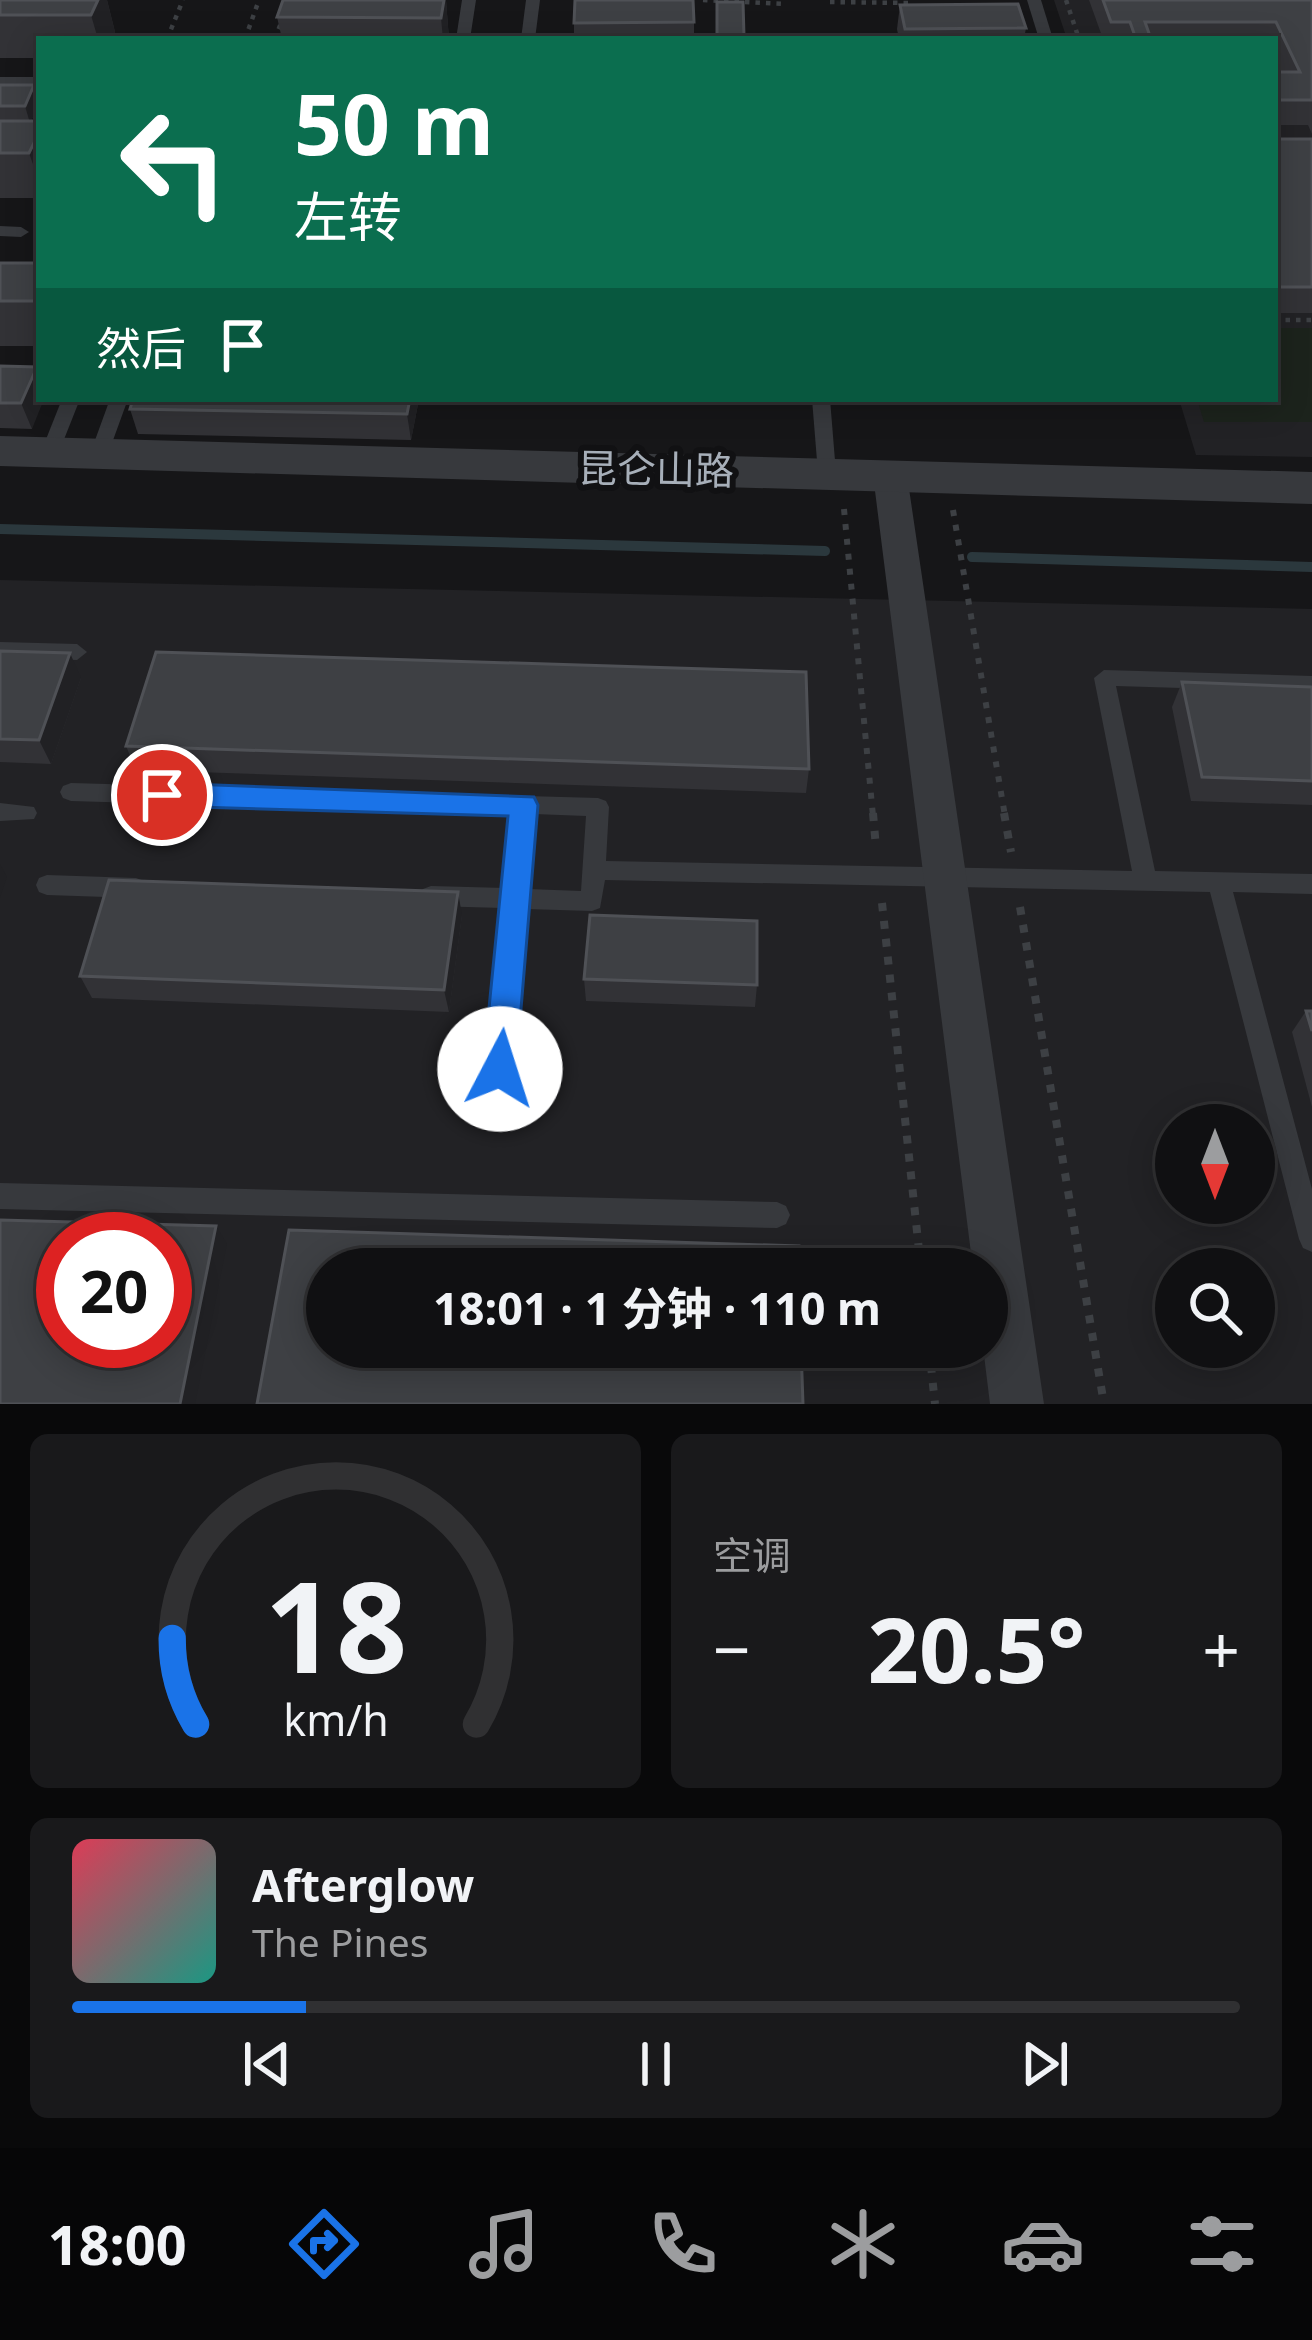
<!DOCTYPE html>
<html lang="zh">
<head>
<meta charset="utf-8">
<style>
  body { margin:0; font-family:"Noto Sans","Noto Sans SC",sans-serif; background:#19191b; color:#f1f3f6; height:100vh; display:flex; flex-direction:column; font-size:45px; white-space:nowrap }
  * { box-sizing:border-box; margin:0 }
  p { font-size:39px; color:#9c9d9f }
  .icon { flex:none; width:66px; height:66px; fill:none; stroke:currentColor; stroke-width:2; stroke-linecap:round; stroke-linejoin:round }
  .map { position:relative; height:1404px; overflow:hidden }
  .drawer { display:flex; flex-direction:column; gap:30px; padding:30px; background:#09090a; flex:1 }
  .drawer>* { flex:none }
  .banner { position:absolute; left:36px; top:36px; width:1242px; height:366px; border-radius:0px; box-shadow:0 6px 30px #0003,0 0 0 3px #303032; background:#0b6e4f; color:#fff; overflow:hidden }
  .needle { width:78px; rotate:180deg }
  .controls { position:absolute; left:1155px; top:1104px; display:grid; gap:24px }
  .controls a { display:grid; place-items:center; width:120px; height:120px; border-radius:50%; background:#101012; box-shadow:0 6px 30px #0003,0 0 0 3px #303032; font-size:60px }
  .speed { position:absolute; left:36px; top:1212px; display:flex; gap:24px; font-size:60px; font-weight:700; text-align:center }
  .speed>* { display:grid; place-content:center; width:156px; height:156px; border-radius:50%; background:#101012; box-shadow:0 6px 30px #0003,0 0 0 3px #303032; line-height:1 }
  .speed .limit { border:18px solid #d22; background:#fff; color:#111 }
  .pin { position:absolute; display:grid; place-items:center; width:102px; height:102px; color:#fff; margin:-51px; border:6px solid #fff; border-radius:50%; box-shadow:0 3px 12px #0007 }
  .me { position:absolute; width:132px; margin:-66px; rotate:5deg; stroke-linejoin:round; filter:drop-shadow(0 0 9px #0008) }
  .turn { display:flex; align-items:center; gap:42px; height:252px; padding:0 60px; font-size:54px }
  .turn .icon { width:156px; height:156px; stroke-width:2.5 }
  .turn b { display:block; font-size:84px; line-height:102px }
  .then { display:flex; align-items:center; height:114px; padding:0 60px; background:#0003; gap:24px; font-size:45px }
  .big { font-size:90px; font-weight:700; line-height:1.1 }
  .drawer .widget { flex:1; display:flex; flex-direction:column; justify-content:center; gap:18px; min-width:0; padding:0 42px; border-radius:18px; background:#19191b }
  .drawer .dial { align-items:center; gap:0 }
  .dial svg { height:312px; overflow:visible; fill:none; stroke:#303032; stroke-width:7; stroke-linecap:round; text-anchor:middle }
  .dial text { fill:#f1f3f6; stroke:none }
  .song { display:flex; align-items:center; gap:36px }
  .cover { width:144px; height:144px; border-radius:18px; background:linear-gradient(135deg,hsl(350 70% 55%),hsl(170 70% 35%)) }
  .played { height:12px; border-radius:6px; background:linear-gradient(90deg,#1a73e8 20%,#303032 20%) }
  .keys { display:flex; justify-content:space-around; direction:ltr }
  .heat { display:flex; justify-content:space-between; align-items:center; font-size:66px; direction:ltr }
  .drawer .tiles { flex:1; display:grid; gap:30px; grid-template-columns:1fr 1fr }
  .widget:last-child { grid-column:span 2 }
  .trip { position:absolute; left:306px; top:1248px; width:702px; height:120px; border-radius:60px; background:#101012; box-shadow:0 6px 30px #0003,0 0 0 3px #303032; font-weight:700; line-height:120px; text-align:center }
  .tabs { display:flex; height:192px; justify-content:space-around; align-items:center; background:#060607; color:#9c9d9f }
  .tabs .icon { width:84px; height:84px }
  .tabs .current { color:#1a73e8 }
  .tabs b { font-size:54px; color:#f1f3f6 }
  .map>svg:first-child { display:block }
  .built { fill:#222225; fill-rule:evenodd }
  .green { fill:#1c231c }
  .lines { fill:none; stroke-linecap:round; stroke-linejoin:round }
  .stream { stroke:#2b383d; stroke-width:10 }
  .path-far2 { stroke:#3d4044; stroke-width:4.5; stroke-dasharray:4.5 6; stroke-linecap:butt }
  .path-far1 { stroke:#3d4044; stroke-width:6; stroke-dasharray:6 9; stroke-linecap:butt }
  .path { stroke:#3d4044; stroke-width:8; stroke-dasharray:8 10; stroke-linecap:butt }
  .service { fill:#37393d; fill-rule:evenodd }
  .minor { fill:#37393d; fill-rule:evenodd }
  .tertiary { fill:#37393d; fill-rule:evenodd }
  .wall { fill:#323236 }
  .shaded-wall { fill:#212124 }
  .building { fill:#3e4044; stroke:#4f5156; stroke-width:3; fill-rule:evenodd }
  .route { fill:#1a73e8; stroke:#114b97; stroke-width:3 }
  .labels { text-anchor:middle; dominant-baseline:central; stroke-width:12; stroke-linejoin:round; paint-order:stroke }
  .street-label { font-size:39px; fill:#a7afb9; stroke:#111113 }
</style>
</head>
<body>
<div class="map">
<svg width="1312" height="1404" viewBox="0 0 1312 1404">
  <rect width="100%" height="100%" fill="#161618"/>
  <g class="built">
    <polygon points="1054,0 1312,0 1312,457 1196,455 1179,399 1275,399 1275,39 1067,39"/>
    <path d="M0,580L1312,609V1404H0ZM1176,1125H1254V1203H1176ZM63,1239H165V1341H63ZM327,1269H987V1347H327ZM1176,1269H1254V1347H1176Z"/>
  </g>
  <polygon class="green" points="1275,328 1312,328 1312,422 1204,422 1197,399 1275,399"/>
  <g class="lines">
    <g class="stream">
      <polyline points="0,529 825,551"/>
      <polyline points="972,557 1312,567"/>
    </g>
    <g class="path-far2">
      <polyline points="703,0 785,4"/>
      <polyline points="1066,0 1079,39"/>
      <polyline points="830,2 911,3"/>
      <polyline points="167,39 183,0"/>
      <polyline points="245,39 259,0"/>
      <polyline points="275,39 282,20"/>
      <polyline points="1275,320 1312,320"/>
    </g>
    <g class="path-far1">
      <polyline points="844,509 873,816"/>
      <polyline points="953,510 1005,816"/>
    </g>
    <g class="path">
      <polyline points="873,813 876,848"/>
      <polyline points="1004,813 1011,852"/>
      <polyline points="882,903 921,1269"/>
      <polyline points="1020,907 1104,1404"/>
      <polyline points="929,1347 935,1404"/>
    </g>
    <g class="service">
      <polygon points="462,0 476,0 470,39 456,39"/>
      <polygon points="526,0 540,0 535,39 521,39"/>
      <polygon points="1027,0 1041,0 1053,39 1039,39"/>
      <rect x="0" y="77" width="39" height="8"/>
      <polygon points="0,226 21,227 29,232 21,237 0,236"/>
      <polygon points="62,399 80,399 59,452 50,458 41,452"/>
      <polygon points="110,399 128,399 108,454 99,460 90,454"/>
      <polygon points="812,399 830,399 836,473 827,479 818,473"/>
      <polygon points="0,642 77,644 87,652 77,660 0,658"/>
      <path d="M1104,670L1312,676V692L1116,686L1155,871L1312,874V894L1233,892L1312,1189V1252L1303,1248L1299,1239L1210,892L605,880L600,908L592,911L526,909L511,1069L508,1077L499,1081L490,1077L487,1069L503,908L431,906L423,903L419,896L423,889L431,886L505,888L512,814L71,801L63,798L60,792L63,786L71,783L598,798L606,801L609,807L606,861L1132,871L1094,678ZM534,814L586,816L581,891L528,889Z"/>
      <polygon points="0,803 34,807 37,813 34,819 0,821"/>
      <polygon points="47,875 136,878 144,881 148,888 144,895 136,898 47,895 39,892 36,885 39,878"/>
      <polygon points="0,1183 777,1202 786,1206 790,1215 786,1224 777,1228 0,1209"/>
    </g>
    <polygon class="minor" points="890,463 902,467 907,475 1044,1404 990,1404 983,1347 987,1347 987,1269 973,1269 873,475 878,467"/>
    <polygon class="tertiary" points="0,436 1312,472 1312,504 0,466"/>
  </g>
  <g class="wall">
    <polygon points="0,0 107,0 115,32 112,39 39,39 39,58 0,58"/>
    <polygon points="446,0 449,39 282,39 277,17"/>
    <polygon points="1089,0 1312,0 1312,134 1308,125 1275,125 1275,72 1280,72 1275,61 1275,39 1103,39"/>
    <polygon points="717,2 743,2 743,39 716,39"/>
    <polygon points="900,5 1026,28 1024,39 899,39 897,29"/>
    <polygon points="694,22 694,39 574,39 574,23"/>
    <polygon points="0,85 34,85 39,104 31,121 39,121 39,198 0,198"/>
    <rect x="1275" y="139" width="37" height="174"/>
    <rect x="0" y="263" width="39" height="83"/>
    <polygon points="0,366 37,367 32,429 0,428"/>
    <polygon points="419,399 411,440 138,434 130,409"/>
    <polygon points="0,651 81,678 51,764 0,762"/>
    <polygon points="1182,682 1312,687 1312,805 1191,801 1172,707"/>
    <polygon points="126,746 809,769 806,793 136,770"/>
    <polygon points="462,915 449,1012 92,998 80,976"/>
    <polygon points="584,979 757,985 755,1007 586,1001"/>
    <polygon points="1306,1011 1312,1011 1312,1107 1292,1032"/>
  </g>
  <g class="shaded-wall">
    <polygon points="98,0 107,0 115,32 112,39 98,39 91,15"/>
    <polygon points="444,0 446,0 449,39 443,39 441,18"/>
    <polygon points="34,85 39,104 30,123 25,106"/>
    <polygon points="39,133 39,181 29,153"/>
    <polygon points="37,367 39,371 39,399 44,399 32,429 21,403"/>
    <polygon points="410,399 419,399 411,440 407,414"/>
    <polygon points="70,653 81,678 51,764 39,740"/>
    <polygon points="0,864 7,877 0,898"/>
    <polygon points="458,892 462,915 449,1012 444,990"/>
    <polygon points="216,1226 227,1244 195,1404 180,1404"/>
  </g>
  <g class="building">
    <polygon points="0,0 98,0 91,15 0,15"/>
    <polygon points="283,0 444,0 441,18 277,17"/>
    <polygon points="575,0 693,0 694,22 574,23"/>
    <polygon points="1103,0 1312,0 1312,100 1275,100 1275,72 1300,72 1276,22 1145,22 1151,39 1136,39 1130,22 1111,22"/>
    <polygon points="717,2 743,2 744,36 717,35"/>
    <polygon points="1018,4 1026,28 905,29 900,5"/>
    <polygon points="0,85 34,85 25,106 0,106"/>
    <polygon points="0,121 39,121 39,133 29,153 0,153"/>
    <rect x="1275" y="139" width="37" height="148"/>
    <rect x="0" y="263" width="39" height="38"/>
    <polygon points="0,366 37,367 21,403 0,403"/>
    <polygon points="133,399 410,399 407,414 130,409"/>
    <polygon points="0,651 70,653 39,740 0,739"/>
    <polygon points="156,652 806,672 809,769 126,746"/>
    <polygon points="1182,682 1312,687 1312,781 1202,777"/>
    <polygon points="109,880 458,892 444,990 80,976"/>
    <polygon points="590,915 757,921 757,985 584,979"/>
    <polygon points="1306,1011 1312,1011 1312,1031"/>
    <path d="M0,1220L216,1226L180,1404H0ZM63,1239H165V1341H63Z"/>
    <polygon points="289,1230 799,1246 799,1269 327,1269 327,1347 801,1347 803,1404 257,1404"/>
  </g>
  <polygon class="route" points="162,783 534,797 538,805 516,1069 511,1080 500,1084 488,1080 483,1069 508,816 162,806 152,803 148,795 152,786"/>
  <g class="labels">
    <g class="street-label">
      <text transform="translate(656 468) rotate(1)">昆仑山路</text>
    </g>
  </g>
</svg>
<div class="controls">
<a><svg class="needle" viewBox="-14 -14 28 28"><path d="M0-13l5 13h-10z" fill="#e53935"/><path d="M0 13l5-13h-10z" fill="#9c9d9f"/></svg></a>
<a><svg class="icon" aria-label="search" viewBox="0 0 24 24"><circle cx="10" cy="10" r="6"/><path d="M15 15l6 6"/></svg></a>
</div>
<div class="speed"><div class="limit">20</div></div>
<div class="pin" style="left:162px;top:795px;background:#d93025"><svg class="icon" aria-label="arrive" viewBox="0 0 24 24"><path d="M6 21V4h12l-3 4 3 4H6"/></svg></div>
<svg class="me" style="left:500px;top:1069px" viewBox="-20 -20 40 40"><circle r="19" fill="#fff"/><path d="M0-13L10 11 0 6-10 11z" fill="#1a73e8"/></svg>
<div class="trip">18:01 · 1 分钟 · 110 m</div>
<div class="banner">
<div class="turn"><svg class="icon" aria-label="left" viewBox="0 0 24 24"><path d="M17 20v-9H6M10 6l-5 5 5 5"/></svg><div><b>50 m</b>左转</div></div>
<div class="then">然后<svg class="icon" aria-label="arrive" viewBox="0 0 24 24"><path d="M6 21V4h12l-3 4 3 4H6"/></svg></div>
</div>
</div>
<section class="drawer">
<div class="tiles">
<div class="widget dial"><svg viewBox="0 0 100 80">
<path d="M14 69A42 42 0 1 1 86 69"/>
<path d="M14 69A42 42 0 0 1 8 47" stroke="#1a73e8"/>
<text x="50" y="56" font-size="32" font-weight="700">18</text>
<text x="50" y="72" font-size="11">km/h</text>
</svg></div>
<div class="widget"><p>空调</p>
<div class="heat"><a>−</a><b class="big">20.5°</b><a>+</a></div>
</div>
<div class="widget">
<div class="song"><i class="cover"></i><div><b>Afterglow</b><p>The Pines</p></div></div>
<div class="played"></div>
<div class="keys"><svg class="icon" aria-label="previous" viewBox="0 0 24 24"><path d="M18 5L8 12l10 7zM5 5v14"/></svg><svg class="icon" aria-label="pause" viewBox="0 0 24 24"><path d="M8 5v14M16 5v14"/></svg><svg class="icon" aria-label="next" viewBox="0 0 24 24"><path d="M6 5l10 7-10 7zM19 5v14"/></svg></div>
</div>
</div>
</section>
<nav class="tabs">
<b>18:00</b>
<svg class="icon current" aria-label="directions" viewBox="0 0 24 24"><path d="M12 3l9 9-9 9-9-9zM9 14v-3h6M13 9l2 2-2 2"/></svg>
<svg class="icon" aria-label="music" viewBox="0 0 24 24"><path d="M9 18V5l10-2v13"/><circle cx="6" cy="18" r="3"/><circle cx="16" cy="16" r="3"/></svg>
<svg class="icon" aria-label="phone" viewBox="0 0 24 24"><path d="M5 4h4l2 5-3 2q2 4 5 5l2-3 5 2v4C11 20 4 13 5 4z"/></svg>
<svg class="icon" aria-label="climate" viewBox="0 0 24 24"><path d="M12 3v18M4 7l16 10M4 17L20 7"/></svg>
<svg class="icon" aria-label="car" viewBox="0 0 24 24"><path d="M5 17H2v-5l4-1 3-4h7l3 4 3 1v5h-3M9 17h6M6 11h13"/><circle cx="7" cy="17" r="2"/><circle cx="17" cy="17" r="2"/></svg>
<svg class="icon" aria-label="filters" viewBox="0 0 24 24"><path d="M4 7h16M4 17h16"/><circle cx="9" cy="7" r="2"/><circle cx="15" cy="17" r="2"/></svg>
</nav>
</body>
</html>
